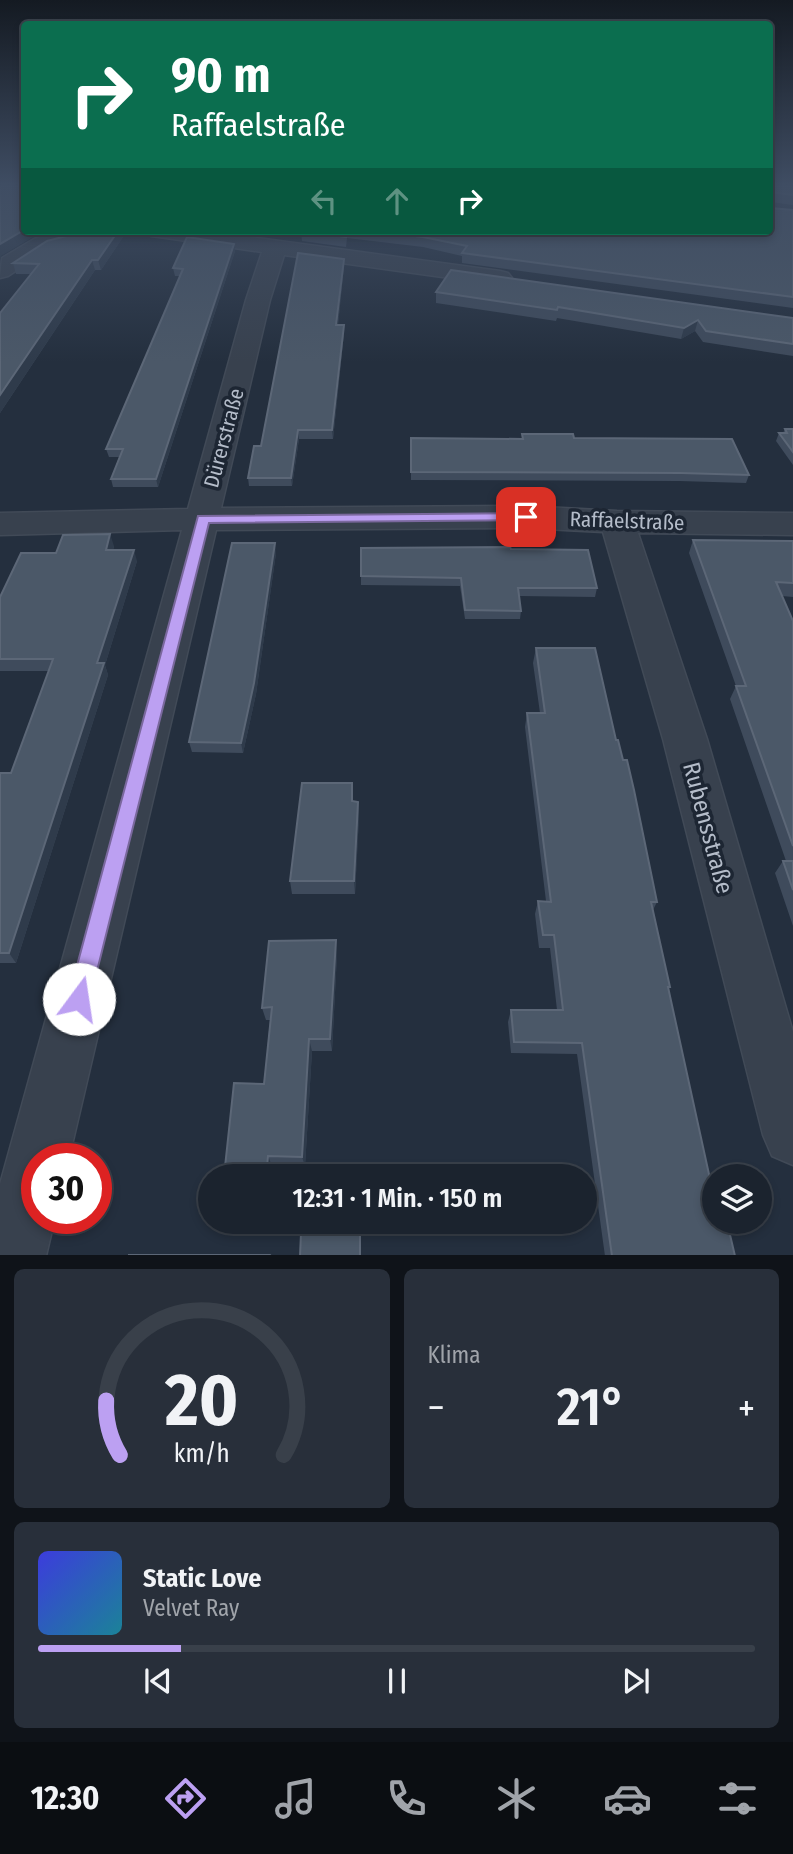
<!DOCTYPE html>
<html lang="de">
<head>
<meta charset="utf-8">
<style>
  body { margin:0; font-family:"Fira Sans Condensed",sans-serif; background:#282f3a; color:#f1f3f6; height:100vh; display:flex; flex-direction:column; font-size:26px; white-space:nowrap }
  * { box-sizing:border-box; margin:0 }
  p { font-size:23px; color:#a0a4aa }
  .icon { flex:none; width:38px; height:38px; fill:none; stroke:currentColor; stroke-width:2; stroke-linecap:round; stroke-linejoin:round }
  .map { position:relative; height:1255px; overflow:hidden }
  .details { display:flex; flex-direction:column; gap:14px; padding:14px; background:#0f1319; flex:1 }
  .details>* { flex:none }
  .hud { position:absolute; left:21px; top:21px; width:752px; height:214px; border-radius:7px; box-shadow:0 4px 10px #0003,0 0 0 2px #39404a; background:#0b6e4f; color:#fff; overflow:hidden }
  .fabs { position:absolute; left:702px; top:1164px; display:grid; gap:14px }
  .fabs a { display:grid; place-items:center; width:70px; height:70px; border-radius:50%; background:#1b232e; box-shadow:0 4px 10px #0003,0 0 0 2px #39404a; font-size:35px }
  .speed { position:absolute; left:21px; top:1143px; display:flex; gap:14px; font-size:35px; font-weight:700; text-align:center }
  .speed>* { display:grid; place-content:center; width:91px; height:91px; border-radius:50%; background:#1b232e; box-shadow:0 4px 10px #0003,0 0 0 2px #39404a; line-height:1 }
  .speed .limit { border:10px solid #d22; background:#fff; color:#111 }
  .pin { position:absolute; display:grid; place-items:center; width:60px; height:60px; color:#fff; margin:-30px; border-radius:14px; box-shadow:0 4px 10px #0006 }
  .me { position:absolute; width:77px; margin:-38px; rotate:14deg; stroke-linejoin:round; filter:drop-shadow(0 0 5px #0008) }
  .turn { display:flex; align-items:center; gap:24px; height:147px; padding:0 35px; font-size:32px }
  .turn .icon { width:91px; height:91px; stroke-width:2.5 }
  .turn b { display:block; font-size:49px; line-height:60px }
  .lanes { display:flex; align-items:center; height:66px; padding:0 35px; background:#0003; justify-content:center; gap:35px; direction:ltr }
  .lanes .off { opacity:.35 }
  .big { font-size:52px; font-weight:600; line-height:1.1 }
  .details .tile { flex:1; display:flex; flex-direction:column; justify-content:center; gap:10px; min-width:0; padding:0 24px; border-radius:10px; background:#282f3a }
  .details .dial { align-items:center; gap:0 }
  .dial svg { height:182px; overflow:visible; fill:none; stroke:#39404a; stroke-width:7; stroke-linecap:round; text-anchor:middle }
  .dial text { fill:#f1f3f6; stroke:none }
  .song { display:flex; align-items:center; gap:21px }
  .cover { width:84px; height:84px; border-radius:10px; background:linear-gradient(135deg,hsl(240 70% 55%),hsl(190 70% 35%)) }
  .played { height:7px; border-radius:4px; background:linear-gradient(90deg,#bca0f2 20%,#39404a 20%) }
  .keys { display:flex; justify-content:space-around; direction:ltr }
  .heat { display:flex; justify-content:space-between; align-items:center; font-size:38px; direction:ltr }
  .details .tiles { flex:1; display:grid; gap:14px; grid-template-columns:1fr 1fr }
  .tile:last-child { grid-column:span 2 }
  .trip { position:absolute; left:198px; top:1164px; width:399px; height:70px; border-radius:35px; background:#1b232e; box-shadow:0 4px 10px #0003,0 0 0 2px #39404a; font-weight:600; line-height:70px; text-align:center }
  .dock { display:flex; height:112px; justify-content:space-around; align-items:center; background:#0b0e12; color:#a0a4aa }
  .dock .icon { width:49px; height:49px }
  .dock .selected { color:#bca0f2 }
  .dock b { font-size:32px; color:#f1f3f6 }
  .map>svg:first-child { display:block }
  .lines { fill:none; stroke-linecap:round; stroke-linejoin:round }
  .minor-casing { stroke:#414a57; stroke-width:3 }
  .minor { fill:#38414e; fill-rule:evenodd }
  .wall { fill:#3f4b5c }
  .shaded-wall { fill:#2f3b4b }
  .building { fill:#4b5868; stroke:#5c6777; stroke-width:2 }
  .route { fill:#bca0f2; stroke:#7a689d; stroke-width:2 }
  .labels { text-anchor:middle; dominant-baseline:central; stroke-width:7; stroke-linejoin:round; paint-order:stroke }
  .street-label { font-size:21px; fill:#b4bcc9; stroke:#1d2633 }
  .near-street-label { font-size:24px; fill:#b4bcc9; stroke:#1d2633 }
</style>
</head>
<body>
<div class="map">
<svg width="793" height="1256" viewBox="0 0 793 1256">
  <rect width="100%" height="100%" fill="#242f3e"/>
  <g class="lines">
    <g class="minor-casing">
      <g id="minor">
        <polygon points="59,231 101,231 98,236 49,249 8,276 0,278 2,258 34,239"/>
        <polygon points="148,231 206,231 500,271 508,273 512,278 508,283 500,285 284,255 270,300 221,508 526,506 617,511 793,513 793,535 638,533 707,739 793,1032 793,1165 772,1156 763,1135 663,739 603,532 526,528 216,530 69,1158 37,1158 37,1218 55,1218 46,1256 0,1256 0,1184 182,530 0,535 0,513 188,509 246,300 262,252 159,237 151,236"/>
      </g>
    </g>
    <use href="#minor" class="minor"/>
  </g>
  <g class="wall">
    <polygon points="770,186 793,186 793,205 771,202 771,208 793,210 793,308 462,263 462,256 423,247 347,238 346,247 302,241 301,231 299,231 770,231"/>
    <polygon points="127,231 101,270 95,270 0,413 0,313 31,274 16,274 13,263"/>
    <polygon points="221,231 241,231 240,233"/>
    <polygon points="234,244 235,251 158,487 113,487 111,479 119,457 109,457 106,449 180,276 175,276 173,268"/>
    <polygon points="344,259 344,266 338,325 344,325 344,333 333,439 299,439 292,486 249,486 248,478"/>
    <polygon points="436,292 793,318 793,356 703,342 695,331 681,339 557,318 556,321 436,303"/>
    <polygon points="785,429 793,429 793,465 776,441 779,433 783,433"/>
    <polygon points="522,434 574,438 749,475 746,483 679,481 411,480 411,438 522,439"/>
    <polygon points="693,540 793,541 793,597 782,596 793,621 793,926 775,873 783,861 786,861 730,699 736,686 689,553"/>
    <polygon points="114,546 113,550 137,561 105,665 108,675 16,963 0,963 0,773 11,773 49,671 0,671 0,597 56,553"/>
    <polygon points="511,549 597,588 595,597 519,596 521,611 520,619 465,619 460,586 361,585 361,576"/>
    <polygon points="276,553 256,694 243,753 192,752 189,742"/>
    <polygon points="536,648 616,740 657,902 653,910 670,987 668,990 714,1222 735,1256 605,1256 577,1054 511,1053 508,1022 511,1010 557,1010 550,948 539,948 535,914 538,901 546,901 525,727 527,713 540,713 533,663"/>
    <polygon points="353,801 358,802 359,816 355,894 292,894 290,881"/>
    <polygon points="337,954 332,1051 312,1051 305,1166 272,1166 271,1176 230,1176 225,1167 264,1084 270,1020 266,1020 262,1008"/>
  </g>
  <g class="shaded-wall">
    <polygon points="24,230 24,231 50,231 33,237 1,256 0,260 0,244"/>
    <polygon points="118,231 127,231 101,270 98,260"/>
    <polygon points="234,244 235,251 158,487 156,479"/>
    <polygon points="344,259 344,266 337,333 336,325"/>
    <polygon points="92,260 95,270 0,413 0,395"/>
    <polygon points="698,320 695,331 681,339 684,328"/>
    <polygon points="344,325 344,333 333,439 332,430"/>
    <polygon points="298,430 299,439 292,486 291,478"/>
    <polygon points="110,534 114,546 109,562 106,550"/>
    <polygon points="275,543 276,553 256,694 243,753 241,743"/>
    <polygon points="134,550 137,561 105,665 108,675 16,963 9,953 97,663"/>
    <polygon points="358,802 359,816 355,894 354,881"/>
    <polygon points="336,940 337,954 332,1051 330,1039"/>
    <polygon points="309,1039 312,1051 305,1166 302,1157"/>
    <polygon points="268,1156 272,1166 271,1176 267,1167"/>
  </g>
  <g class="building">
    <polygon points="0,186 24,186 24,230 0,244"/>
    <polygon points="770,186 793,186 793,195 771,192 771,208 793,210 793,297 462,253 467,246 423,237 375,231 770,231"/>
    <polygon points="86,231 118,231 98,260 92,260 0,395 0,313 39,264 13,263 47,241"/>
    <polygon points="302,231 347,231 346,237"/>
    <polygon points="187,237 234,244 156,479 111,479 123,449 106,449 183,269 173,268"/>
    <polygon points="298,253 344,259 336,325 344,325 332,430 298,430 291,478 248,478 254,446 261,446"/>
    <polygon points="451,270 793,318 793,344 706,331 698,320 684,328 558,307 557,310 436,292"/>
    <polygon points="785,429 793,429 793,452 779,433 787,433"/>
    <polygon points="522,434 573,434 574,438 732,439 749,475 681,473 411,472 411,438 523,439"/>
    <polygon points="110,534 106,550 134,550 97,663 104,663 9,953 0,953 0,773 11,773 53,659 0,659 0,597 21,553 56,553 63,535"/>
    <polygon points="693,540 793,541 793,583 776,582 793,621 793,846 736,686 746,686"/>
    <polygon points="232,543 275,543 254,683 241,743 189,742"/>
    <polygon points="510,547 511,549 588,550 597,588 518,588 521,611 465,610 461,578 361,576 361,548"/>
    <polygon points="536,648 595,648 616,740 618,740 623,760 627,760 634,790 657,902 651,902 670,987 668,987 714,1197 714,1222 727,1222 735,1256 612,1256 582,1043 514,1042 511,1010 563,1010 554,935 543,935 538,901 551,902 527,713 545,713"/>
    <polygon points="302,783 352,783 352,801 358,802 354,881 290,881"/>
    <polygon points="783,861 793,861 793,890"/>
    <polygon points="336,940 330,1039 309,1039 302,1157 268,1156 267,1167 225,1167 234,1083 264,1084 272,1007 262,1008 269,941"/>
    <polygon points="360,1232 360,1256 300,1256 301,1233"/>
    <polygon points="128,1255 269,1255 268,1256"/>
  </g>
  <linearGradient id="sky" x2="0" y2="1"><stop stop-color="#141a22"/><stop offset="0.51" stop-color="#3f4d63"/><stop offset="1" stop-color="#3f4d63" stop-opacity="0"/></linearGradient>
  <rect width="793" height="362" fill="url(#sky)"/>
  <polygon class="route" points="526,513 531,514 531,520 209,523 90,999 87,1007 79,1010 71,1007 68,999 198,516"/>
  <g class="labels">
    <g class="street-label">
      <text transform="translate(224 438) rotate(-75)">Dürerstraße</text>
      <text transform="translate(627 521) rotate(2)">Raffaelstraße</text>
    </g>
    <g class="near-street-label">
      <text transform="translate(708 828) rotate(75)">Rubensstraße</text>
    </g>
  </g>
</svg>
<div class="fabs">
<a><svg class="icon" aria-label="layers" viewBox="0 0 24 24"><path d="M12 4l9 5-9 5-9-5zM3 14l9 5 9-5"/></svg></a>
</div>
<div class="speed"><div class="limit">30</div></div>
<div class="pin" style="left:526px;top:517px;background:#d93025"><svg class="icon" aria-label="arrive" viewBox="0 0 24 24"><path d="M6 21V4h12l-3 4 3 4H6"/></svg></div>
<svg class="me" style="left:79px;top:999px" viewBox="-20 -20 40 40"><circle r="19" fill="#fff"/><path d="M0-13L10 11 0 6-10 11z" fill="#bca0f2"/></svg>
<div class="trip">12:31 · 1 Min. · 150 m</div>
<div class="hud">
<div class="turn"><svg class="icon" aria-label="right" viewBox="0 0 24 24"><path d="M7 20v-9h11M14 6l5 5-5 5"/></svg><div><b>90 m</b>Raffaelstraße</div></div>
<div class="lanes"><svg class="icon off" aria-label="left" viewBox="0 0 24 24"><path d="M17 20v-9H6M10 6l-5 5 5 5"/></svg><svg class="icon off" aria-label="ahead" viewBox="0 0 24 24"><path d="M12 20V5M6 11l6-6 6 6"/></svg><svg class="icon" aria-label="right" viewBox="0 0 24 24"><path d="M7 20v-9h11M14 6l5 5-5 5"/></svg></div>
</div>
</div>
<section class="details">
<div class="tiles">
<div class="tile dial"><svg viewBox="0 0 100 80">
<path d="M14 69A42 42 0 1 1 86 69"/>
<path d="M14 69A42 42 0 0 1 8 45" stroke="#bca0f2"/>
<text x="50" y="56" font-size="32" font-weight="700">20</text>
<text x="50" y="72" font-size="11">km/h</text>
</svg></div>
<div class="tile"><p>Klima</p>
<div class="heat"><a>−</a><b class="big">21°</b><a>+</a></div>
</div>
<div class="tile">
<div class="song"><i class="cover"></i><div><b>Static Love</b><p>Velvet Ray</p></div></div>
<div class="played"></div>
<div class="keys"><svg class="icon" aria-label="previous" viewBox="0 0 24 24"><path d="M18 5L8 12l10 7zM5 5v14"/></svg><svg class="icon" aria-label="pause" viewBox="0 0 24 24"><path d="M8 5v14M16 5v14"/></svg><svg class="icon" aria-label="next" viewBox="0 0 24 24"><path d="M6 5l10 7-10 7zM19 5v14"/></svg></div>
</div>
</div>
</section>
<nav class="dock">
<b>12:30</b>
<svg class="icon selected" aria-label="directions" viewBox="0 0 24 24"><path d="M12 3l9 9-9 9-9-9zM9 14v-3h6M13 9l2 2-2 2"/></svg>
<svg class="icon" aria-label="music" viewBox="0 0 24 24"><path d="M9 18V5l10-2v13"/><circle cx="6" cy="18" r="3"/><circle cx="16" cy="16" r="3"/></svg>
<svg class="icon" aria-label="phone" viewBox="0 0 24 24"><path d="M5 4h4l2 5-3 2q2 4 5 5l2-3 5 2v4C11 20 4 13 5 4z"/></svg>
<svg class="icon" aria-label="climate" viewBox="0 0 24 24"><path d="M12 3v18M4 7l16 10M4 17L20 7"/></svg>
<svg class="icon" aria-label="car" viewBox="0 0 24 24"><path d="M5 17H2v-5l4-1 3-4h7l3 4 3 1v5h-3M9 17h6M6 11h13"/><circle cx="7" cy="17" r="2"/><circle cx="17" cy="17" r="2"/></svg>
<svg class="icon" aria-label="filters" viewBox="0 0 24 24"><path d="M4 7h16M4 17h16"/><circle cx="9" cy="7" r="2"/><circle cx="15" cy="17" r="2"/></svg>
</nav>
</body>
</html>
